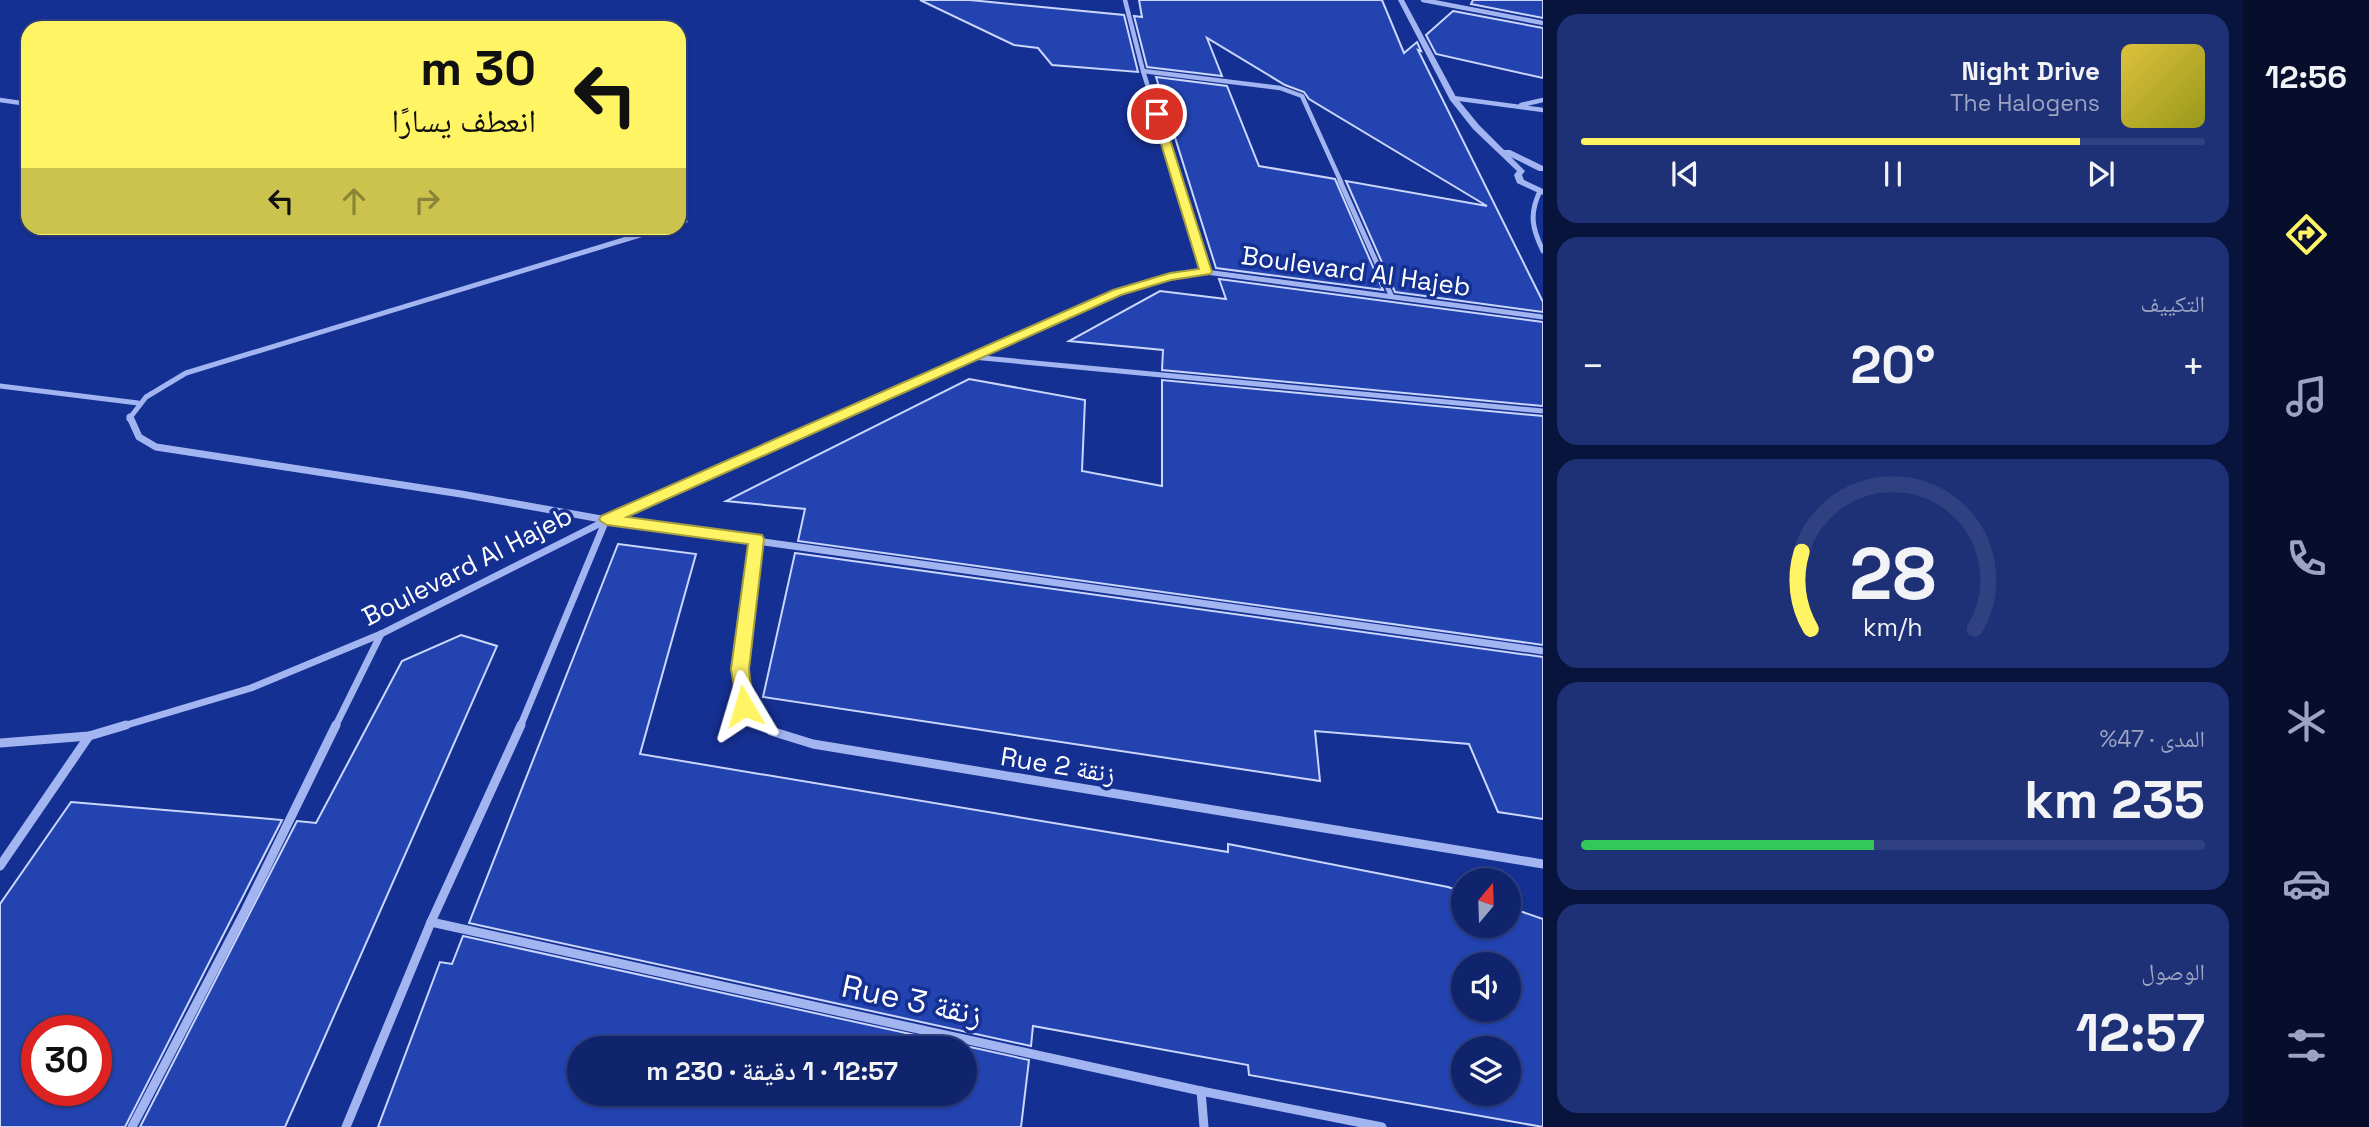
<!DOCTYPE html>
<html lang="ar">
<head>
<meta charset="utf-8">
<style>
  body { margin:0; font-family:"Space Grotesk","Noto Naskh Arabic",sans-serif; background:#1e3076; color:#f1f3f6; direction:rtl; height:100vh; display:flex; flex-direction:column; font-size:26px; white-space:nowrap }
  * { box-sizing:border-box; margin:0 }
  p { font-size:23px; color:#9ca4c2 }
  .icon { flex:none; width:38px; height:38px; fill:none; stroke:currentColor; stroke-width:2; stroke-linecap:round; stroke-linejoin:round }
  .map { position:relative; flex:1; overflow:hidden; direction:ltr }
  .side { display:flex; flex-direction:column; gap:14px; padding:14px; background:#09143c; width:700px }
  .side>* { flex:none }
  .top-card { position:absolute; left:21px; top:21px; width:665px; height:214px; border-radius:21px; box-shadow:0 2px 5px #0004,0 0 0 2px #304181; direction:rtl; background:#fff463; color:#111; overflow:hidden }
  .needle { width:46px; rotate:19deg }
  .controls { position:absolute; left:1451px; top:868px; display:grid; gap:14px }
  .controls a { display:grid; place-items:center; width:70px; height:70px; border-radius:50%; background:#10246e; box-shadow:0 2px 5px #0004,0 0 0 2px #304181; font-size:35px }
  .speed { position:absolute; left:21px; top:1015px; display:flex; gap:14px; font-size:35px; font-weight:700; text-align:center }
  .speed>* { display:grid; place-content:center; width:91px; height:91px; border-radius:50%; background:#10246e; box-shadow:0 2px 5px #0004,0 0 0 2px #304181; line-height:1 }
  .speed .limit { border:10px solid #d22; background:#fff; color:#111 }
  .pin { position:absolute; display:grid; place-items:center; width:60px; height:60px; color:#fff; margin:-30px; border:4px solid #fff; border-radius:50%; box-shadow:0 2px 7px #0007 }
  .me { position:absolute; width:77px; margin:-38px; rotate:353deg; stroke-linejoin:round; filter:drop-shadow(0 0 5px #0008) }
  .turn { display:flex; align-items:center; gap:24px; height:147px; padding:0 35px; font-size:32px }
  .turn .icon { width:91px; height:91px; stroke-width:2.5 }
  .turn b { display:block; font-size:49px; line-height:60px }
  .lanes { display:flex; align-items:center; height:66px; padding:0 35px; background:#0003; justify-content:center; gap:35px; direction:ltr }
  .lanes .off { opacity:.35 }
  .big { font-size:52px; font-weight:600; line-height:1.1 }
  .side .tile { flex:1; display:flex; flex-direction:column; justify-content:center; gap:10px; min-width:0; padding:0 24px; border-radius:21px; background:#1e3076 }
  .side .dial { align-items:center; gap:0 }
  .dial svg { height:182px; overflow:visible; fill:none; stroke:#304181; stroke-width:7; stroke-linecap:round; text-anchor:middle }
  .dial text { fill:#f1f3f6; stroke:none }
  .song { display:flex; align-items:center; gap:21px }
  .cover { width:84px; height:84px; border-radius:10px; background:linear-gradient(135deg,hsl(50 70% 55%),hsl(60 70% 35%)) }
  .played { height:7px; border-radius:4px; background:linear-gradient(90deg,#fff463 80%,#304181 80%) }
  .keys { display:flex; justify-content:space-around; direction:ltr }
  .heat { display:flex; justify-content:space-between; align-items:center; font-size:38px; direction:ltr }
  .charge { height:10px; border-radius:5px; background:linear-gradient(90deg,#34c759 47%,#304181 0) }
  .trip { position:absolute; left:567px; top:1036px; width:410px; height:70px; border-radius:35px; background:#10246e; box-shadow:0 2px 5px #0004,0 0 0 2px #304181; font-weight:600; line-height:70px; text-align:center; direction:rtl }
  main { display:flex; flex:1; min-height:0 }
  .tabs { display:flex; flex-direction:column; width:126px; justify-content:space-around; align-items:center; background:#060e2c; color:#9ca4c2 }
  .tabs .icon { width:49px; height:49px }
  .tabs .current { color:#fff463 }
  .tabs b { font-size:32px; color:#f1f3f6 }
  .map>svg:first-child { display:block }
  .building { fill:#2343b1; stroke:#cad6fc; stroke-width:2; fill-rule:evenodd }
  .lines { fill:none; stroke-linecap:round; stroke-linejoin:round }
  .minor-far3 { stroke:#a3b5f1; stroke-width:4.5 }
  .minor-far2 { stroke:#a3b5f1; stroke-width:5 }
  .minor-far1 { stroke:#a3b5f1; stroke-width:7 }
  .minor { stroke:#a3b5f1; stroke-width:9 }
  .tertiary { fill:#a3b5f1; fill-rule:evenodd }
  .route { fill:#fff463; stroke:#a69f40; stroke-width:2 }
  .labels { text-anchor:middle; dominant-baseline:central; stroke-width:7; stroke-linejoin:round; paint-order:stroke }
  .street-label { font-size:26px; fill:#fff; stroke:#153093 }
  .near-street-label { font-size:32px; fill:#fff; stroke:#153093 }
</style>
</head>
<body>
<main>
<nav class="tabs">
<b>12:56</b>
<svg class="icon current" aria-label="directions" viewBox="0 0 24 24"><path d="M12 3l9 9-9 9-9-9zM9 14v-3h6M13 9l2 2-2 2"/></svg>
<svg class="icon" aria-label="music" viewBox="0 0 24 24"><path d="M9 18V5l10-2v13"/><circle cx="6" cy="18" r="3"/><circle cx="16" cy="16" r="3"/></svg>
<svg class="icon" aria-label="phone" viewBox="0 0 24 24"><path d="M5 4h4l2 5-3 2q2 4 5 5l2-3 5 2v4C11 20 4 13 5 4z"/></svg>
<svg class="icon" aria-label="climate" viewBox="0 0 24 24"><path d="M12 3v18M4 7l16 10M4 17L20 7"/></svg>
<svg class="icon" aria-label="car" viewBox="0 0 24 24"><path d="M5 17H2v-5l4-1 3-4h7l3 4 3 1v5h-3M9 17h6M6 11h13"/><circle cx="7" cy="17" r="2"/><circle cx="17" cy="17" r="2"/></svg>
<svg class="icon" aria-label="filters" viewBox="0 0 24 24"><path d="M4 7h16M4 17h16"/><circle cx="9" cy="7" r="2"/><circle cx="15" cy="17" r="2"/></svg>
</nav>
<section class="side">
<div class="tile">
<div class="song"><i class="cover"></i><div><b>Night Drive</b><p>The Halogens</p></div></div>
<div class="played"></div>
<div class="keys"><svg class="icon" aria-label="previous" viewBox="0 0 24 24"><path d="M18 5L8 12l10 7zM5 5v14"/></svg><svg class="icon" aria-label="pause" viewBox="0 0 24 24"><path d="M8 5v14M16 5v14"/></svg><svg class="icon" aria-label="next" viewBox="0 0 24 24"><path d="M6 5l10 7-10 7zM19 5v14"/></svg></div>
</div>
<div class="tile"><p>التكييف</p>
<div class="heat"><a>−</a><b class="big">20°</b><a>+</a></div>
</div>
<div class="tile dial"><svg viewBox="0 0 100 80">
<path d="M14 69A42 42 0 1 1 86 69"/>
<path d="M14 69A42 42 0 0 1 10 35" stroke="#fff463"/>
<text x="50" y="56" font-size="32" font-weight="700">28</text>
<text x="50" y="72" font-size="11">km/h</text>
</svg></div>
<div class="tile"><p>المدى · 47%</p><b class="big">235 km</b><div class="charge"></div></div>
<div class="tile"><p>الوصول</p><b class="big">12:57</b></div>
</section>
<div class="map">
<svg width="1543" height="1127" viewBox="0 0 1543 1127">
  <rect width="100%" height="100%" fill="#153093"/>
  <g class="building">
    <polygon points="920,0 970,0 1124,15 1138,72 1052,65 1038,48 1014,45"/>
    <polygon points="1139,0 1382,0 1404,53 1417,42 1421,51 1418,50 1543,302 1543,312 1395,292 1346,181 1487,206 1309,99 1304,92 1285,85 1207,38 1222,76 1147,67 1134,16 1142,17"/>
    <polygon points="1473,0 1543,0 1543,18 1471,4"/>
    <polygon points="1453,11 1543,28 1543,78 1436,54 1426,35"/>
    <polygon points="1156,77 1227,86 1259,166 1335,179 1383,290 1216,268"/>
    <polygon points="1219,279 1543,322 1543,406 1162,370 1163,350 1069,341 1160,291 1226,299"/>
    <polygon points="969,379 1085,400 1082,471 1162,486 1162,380 1543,416 1543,645 798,541 805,509 726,501"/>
    <path d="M618,544L696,554L640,754L1228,852V844L1448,887L1463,892V926H1508V907L1543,919V1127L1249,1075L1248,1065L1033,1026L1031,1046L469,923ZM1463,964H1508V1010H1463ZM1463,1048H1508V1094H1463Z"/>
    <polygon points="795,553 1543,657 1543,819 1498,812 1469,744 1315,731 1320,781 763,697"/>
    <polygon points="461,635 497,646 285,1127 140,1127 297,821 316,823 402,661"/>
    <path d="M71,802L282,820L125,1127H0V904ZM37,1031H96V1090H37Z"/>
    <path d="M463,936L1029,1060L1021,1127H378L440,962L452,964ZM579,1048H964V1094H579Z"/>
  </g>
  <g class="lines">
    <g class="minor-far3">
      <polyline points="1125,0 1143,71 1178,182"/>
      <polyline points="1423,0 1543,23"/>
      <polyline points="350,28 413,22 519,28"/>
      <polyline points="1143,71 1280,88 1302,96 1341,182"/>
      <polyline points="1453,98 1543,110"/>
      <polyline points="0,100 28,104"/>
      <polyline points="1521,105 1543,100"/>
    </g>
    <g class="minor-far2">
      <polyline points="1177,181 1206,272"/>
      <polyline points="1340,181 1391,295"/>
      <path d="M1540,191C1529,214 1532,228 1543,251"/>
      <polyline points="679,223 685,221"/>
      <polyline points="972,357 1543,411"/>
      <polyline points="0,386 138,403"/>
      <polyline points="129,419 146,397 186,373 663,228"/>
      <polyline points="833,419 1117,292 1169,276 1206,272 1543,317"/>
    </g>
    <g class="minor-far1">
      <polyline points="130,417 139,437 156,447 461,494 607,520 1543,651"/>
      <polyline points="756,539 740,669 744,706 767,727"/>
      <polyline points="120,727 251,688 381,634 607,520 837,417"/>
      <polyline points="335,727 381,634"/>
      <polyline points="520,727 606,520"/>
    </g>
    <g class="minor">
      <polyline points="765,725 771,731 813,744 1543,864"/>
      <polyline points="0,743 89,736 126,725"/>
      <polyline points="0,866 89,736"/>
      <polyline points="431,922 1201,1091 1382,1127"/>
      <polyline points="1201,1091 1204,1127"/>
      <polyline points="132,1127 246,909 336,725"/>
      <polyline points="346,1127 431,922 521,725"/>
    </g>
    <polygon class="tertiary" points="1398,0 1404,0 1456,97 1479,125 1504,150 1510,150 1543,166 1543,171 1539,171 1511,157 1525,171 1522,175 1524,180 1543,189 1543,195 1517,183 1514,175 1517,171 1473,129 1450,100"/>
  </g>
  <polygon class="route" points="1157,111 1162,114 1212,272 1210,274 1171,280 1121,295 627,517 762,535 764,539 749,669 753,706 751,711 744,714 738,711 731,669 748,544 607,525 599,520 601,516 1113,290 1170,273 1199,269 1152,114"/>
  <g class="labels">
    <g class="street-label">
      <text transform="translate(1356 271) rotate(8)">Boulevard Al Hajeb</text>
      <text transform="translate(467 566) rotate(-27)">Boulevard Al Hajeb</text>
      <text transform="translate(1058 765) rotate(9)">Rue 2 زنقة</text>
    </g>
    <g class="near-street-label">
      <text transform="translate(912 1000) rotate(12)">Rue 3 زنقة</text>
    </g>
  </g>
</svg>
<div class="controls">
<a><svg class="needle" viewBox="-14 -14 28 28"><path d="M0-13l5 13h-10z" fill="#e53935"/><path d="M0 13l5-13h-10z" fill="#9ca4c2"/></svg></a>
<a><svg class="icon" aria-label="sound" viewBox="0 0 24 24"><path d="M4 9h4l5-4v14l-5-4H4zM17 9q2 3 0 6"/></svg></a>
<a><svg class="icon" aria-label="layers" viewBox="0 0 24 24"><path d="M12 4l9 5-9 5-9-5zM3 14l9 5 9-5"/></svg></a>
</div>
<div class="speed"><div class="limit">30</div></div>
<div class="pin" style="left:1157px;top:114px;background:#d93025"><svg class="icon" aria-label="arrive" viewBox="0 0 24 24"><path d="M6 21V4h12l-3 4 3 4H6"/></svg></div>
<svg class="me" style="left:744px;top:706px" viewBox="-20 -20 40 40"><path d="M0-17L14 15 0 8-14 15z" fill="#fff463" stroke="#fff" stroke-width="4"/></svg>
<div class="trip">12:57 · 1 دقيقة · 230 m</div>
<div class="top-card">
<div class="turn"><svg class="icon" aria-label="left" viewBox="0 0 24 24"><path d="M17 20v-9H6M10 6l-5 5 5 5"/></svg><div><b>30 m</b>انعطف يسارًا</div></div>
<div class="lanes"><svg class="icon" aria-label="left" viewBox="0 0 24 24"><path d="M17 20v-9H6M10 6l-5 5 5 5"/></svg><svg class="icon off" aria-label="ahead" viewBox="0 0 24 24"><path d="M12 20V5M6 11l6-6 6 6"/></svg><svg class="icon off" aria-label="right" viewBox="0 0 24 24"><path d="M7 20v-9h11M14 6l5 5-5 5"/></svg></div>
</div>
</div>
</main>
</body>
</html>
